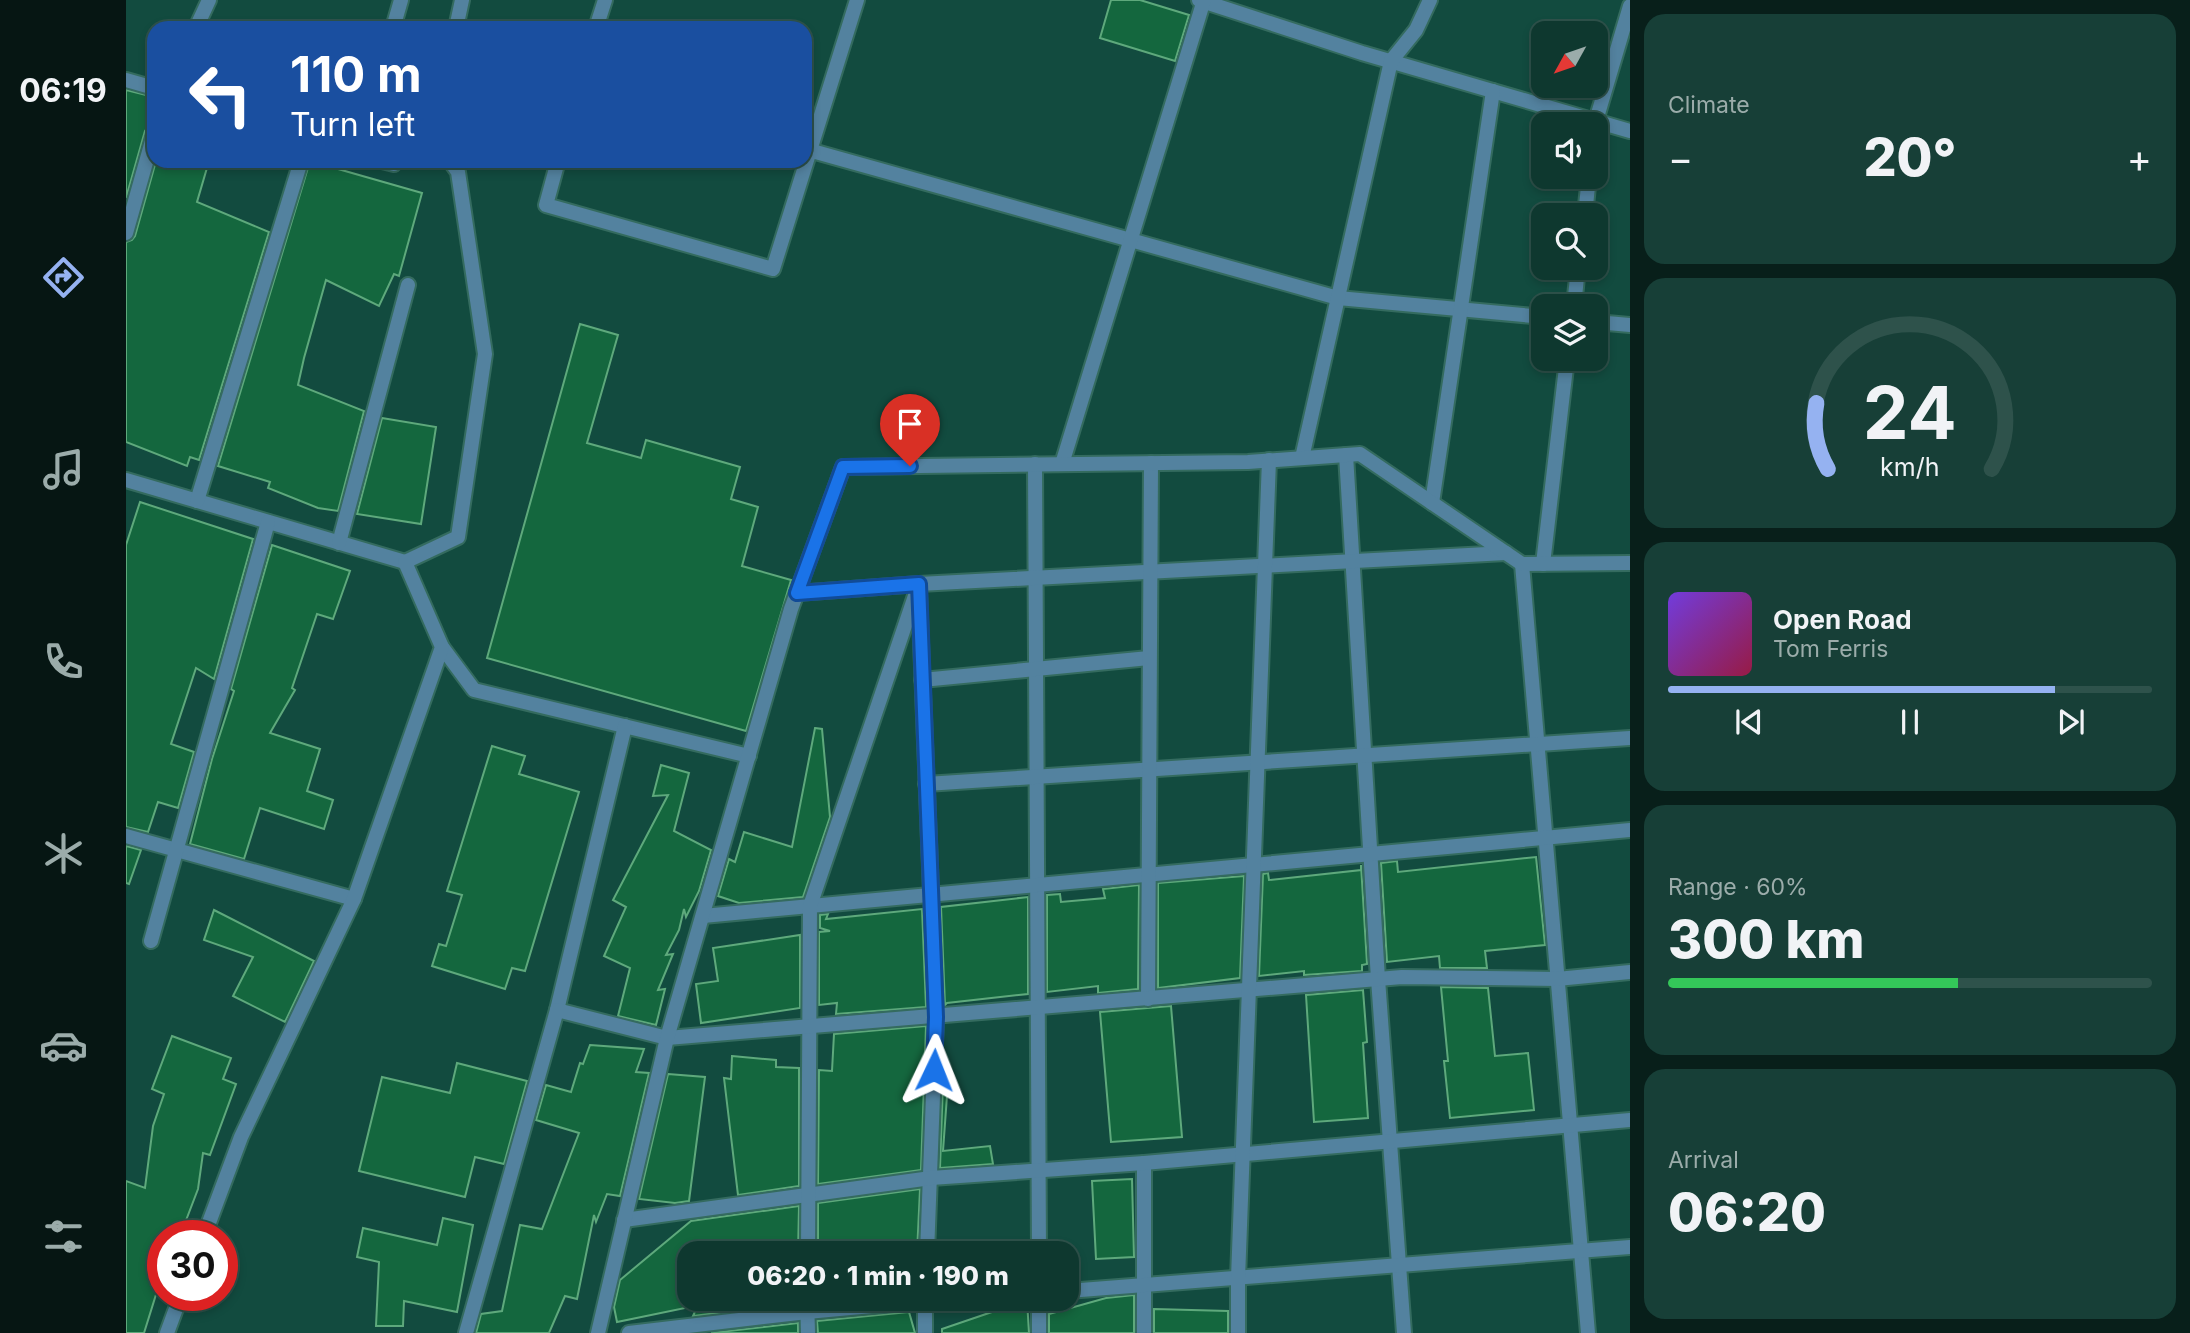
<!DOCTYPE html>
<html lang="en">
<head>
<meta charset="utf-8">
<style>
  body { margin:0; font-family:Inter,sans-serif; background:#173f37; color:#f1f3f6; height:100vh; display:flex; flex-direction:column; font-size:26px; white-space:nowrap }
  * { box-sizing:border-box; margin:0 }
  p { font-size:23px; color:#9bacaa }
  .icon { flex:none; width:38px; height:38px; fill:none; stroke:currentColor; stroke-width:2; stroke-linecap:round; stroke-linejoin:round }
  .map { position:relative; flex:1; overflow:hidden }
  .details { display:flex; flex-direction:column; gap:14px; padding:14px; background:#081f1a; width:560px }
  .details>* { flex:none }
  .guide { position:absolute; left:21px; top:21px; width:665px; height:147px; border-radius:21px; box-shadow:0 4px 10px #0003,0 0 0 2px #2e524b; background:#1a4fa0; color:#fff; overflow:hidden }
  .needle { width:46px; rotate:230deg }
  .fabs { position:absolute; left:1405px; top:21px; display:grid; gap:14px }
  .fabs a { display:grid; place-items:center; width:77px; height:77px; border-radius:14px; background:#0e382f; box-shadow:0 4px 10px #0003,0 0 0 2px #2e524b; font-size:35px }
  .speed { position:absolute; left:21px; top:1220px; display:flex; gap:14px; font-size:35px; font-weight:700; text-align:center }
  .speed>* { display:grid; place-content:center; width:91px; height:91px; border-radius:50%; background:#0e382f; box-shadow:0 4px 10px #0003,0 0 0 2px #2e524b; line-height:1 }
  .speed .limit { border:10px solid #d22; background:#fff; color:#111 }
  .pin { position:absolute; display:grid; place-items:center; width:60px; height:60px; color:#fff; margin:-72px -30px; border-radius:50% 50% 50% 0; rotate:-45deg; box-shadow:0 0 7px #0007 }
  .pin .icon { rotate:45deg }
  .me { position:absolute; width:77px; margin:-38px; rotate:2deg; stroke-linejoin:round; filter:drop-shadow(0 0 5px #0008) }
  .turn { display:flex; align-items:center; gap:24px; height:147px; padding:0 28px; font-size:32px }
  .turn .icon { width:91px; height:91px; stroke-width:2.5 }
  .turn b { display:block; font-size:49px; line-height:60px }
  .big { font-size:52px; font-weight:800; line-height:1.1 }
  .details .widget { flex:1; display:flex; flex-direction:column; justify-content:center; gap:10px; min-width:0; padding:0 24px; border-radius:21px; background:#173f37 }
  .details .dial { align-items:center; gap:0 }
  .dial svg { height:182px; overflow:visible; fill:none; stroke:#2e524b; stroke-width:7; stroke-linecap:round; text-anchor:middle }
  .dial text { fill:#f1f3f6; stroke:none }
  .song { display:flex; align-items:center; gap:21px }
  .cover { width:84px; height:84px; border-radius:10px; background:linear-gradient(135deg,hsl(260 70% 55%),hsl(340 70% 35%)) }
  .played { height:7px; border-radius:4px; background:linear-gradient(90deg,#95b2f1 80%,#2e524b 80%) }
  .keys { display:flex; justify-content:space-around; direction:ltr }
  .heat { display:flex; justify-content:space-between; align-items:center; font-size:38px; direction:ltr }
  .charge { height:10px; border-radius:5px; background:linear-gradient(90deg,#34c759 60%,#2e524b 0) }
  .trip { position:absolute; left:551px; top:1241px; width:402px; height:70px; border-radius:21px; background:#0e382f; box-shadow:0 4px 10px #0003,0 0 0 2px #2e524b; font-weight:800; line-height:70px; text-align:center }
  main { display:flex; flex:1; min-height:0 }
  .menu { display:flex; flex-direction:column; width:126px; justify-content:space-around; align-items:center; background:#061613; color:#9bacaa }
  .menu .icon { width:49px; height:49px }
  .menu .current { color:#95b2f1 }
  .menu b { font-size:32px; color:#f1f3f6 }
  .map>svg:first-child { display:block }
  .building { fill:#14673e; stroke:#5ea97c; stroke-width:2 }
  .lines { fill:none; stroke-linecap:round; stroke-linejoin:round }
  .minor-casing { stroke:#346b5f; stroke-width:18 }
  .minor { stroke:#53829f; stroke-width:14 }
  .route-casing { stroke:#114b97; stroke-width:18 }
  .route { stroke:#1a73e8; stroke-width:12 }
</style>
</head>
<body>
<main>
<nav class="menu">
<b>06:19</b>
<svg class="icon current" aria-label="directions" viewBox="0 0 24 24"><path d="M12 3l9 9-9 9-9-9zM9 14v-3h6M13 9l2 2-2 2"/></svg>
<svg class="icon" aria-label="music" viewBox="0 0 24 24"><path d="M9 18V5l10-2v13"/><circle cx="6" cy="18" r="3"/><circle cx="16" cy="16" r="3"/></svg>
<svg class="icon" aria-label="phone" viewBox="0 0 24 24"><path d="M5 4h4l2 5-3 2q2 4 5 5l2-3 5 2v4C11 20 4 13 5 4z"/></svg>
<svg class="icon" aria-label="climate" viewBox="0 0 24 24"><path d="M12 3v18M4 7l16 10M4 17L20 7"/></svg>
<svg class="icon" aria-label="car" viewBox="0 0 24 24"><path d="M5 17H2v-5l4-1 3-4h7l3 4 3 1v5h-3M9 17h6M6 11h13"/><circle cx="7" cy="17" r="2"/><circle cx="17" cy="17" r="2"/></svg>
<svg class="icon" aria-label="filters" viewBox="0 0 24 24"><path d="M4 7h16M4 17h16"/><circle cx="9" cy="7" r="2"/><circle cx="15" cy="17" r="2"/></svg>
</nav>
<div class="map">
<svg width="1504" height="1333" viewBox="0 0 1504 1333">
  <rect width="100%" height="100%" fill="#124b3f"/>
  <g class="building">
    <polygon points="985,0 1014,0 1063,15 1049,61 974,38"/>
    <polygon points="0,90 28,97 28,125 22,127 19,131 0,198"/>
    <polygon points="30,161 83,161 71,202 143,232 73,460 64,457 61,466 0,442 0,242 6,240 9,236"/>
    <polygon points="184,161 296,193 273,276 268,274 253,306 200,280 178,358 172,385 238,411 212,511 192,508 142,488 144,482 92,466"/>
    <polygon points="454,324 492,335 461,443 515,458 520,440 614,467 605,499 632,507 616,566 665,580 620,731 361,658"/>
    <polygon points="256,418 310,427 295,524 231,514"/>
    <polygon points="14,502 127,539 88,679 70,668 45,744 68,752 52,808 32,802 22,832 0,827 0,545"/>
    <polygon points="146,545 224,571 207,619 191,614 166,688 169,690 144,733 194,749 181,791 207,800 198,829 134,808 118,859 64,844 86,759 108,691 105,689"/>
    <polygon points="689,728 696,729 704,817 677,897 613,903 592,896 603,859 609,862 618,832 666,847"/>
    <polygon points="366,746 399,756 393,774 453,792 399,971 386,968 379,989 306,966 313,944 320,946 336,895 321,891"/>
    <polygon points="535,765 563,773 548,831 585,850 573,891 560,917 558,909 553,930 540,955 547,954 532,990 539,989 530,1025 492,1016 504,968 478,956 500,907 487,900 542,795 527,796"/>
    <polygon points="0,846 15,850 3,884 0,883"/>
    <polygon points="1410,857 1419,945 1359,951 1361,968 1314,968 1313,956 1261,962 1255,863 1271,861 1272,872"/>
    <polygon points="1235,865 1241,964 1236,965 1236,971 1178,975 1178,971 1133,976 1137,874 1142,873 1143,880 1235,870"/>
    <polygon points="1118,876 1114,978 1032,988 1032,883"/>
    <polygon points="1013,885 1012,989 972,993 972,986 921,992 921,895 934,894 935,902 979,898 977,889"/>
    <polygon points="902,897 902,994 821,1003 819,1005 815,907"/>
    <polygon points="796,909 800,1007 710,1014 711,1003 693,1005 693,932 704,931 694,928 694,915 702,914 700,919"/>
    <polygon points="88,910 188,961 159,1022 107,996 127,957 78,940"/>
    <polygon points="674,935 674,1008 575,1023 570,984 592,981 587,948"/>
    <polygon points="1315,987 1362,988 1369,1056 1402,1053 1408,1110 1324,1118 1318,1061 1322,1061"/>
    <polygon points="1237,990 1241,1042 1237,1043 1242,1118 1188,1122 1180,995"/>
    <polygon points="1045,1006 1056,1137 985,1142 974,1012"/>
    <polygon points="800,1026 795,1170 692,1184 693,1070 706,1071 708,1034"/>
    <polygon points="46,1036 105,1058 97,1079 110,1084 84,1155 77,1153 72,1189 54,1236 37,1236 37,1272 18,1333 0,1333 0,1181 19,1188 27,1126 38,1094 26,1089"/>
    <polygon points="464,1045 518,1049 510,1072 523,1073 494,1196 481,1194 470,1222 468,1215 451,1299 439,1296 423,1333 350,1333 355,1314 376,1311 394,1225 416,1229 453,1133 410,1120 420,1085 445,1092 454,1063 457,1064"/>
    <polygon points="606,1056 650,1060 650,1067 673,1068 673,1186 612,1195 598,1078 605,1079"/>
    <polygon points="331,1063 401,1081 378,1164 349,1157 339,1197 233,1171 256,1077 324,1093"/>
    <polygon points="542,1074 579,1077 563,1201 549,1203 513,1199"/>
    <polygon points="817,1082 822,1082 817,1151 864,1146 867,1164 814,1168"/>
    <polygon points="1006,1179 1008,1257 970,1259 966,1181"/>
    <polygon points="794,1189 791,1253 692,1253 692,1203"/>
    <polygon points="673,1206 672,1253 564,1253 564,1307 491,1322 488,1307 494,1280 565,1221"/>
    <polygon points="317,1218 347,1225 331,1312 278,1301 277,1326 250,1326 253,1262 231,1257 237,1228 311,1245"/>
    <polygon points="1008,1295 1008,1333 923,1333 923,1314 980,1298"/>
    <polygon points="575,1298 671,1298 672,1303 567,1316"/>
    <polygon points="901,1300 903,1333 816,1333 816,1329"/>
    <polygon points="1028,1309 1102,1311 1102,1333 1028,1333"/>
    <polygon points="783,1312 789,1333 692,1333 691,1321"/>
    <polygon points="672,1323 672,1333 585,1333"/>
  </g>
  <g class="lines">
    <g class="minor-casing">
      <g id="minor">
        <polyline points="1073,0 1236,53 1504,131"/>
        <polyline points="70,28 83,0"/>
        <polyline points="267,28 275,0"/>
        <polyline points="330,28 336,0"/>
        <polyline points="470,28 479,0"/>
        <polyline points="0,80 28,88"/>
        <polyline points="1469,124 1504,6"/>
        <polyline points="679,149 1212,298 1418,317"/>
        <polyline points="256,161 268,164"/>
        <polyline points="432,161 420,205 647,269 731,0"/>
        <polyline points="1459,215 1463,177"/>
        <polyline points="0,233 28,134"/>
        <polyline points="1448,306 1452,268"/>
        <polyline points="1470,322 1504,325"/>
        <polyline points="1220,455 1252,979 1278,1333"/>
        <polyline points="1176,458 1265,61 1290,30 1304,0"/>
        <polyline points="909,464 913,1253"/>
        <polyline points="936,464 1078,0"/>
        <polyline points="0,480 279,562"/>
        <polyline points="71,501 175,161"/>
        <polyline points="1306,503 1367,91"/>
        <polyline points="213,543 282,285"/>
        <polyline points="1396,564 1462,1333"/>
        <polyline points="1417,564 1441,359"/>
        <polyline points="793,592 810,1017 801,1253"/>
        <polyline points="671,593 793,584 1380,553"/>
        <polyline points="316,647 348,690 623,756"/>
        <polyline points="796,680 1023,658"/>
        <polyline points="800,784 1504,738"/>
        <polyline points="0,836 228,899"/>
        <polyline points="577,916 1504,830"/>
        <polyline points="25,941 142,522"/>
        <polyline points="1022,999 1025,463"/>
        <polyline points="431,1010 499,726"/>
        <polyline points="1018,1163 1018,1333"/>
        <polyline points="498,1220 805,1178 1018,1163 1504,1120"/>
        <polyline points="78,1236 115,1137 228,899 316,647 279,562 332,537 359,354 332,172 324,161"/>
        <polyline points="682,1253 684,906 793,584"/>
        <polyline points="942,1291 1504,1247"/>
        <polyline points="681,1298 682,1333"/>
        <polyline points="799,1298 799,1333"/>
        <polyline points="913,1298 913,1333"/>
        <polyline points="41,1333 55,1295"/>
        <polyline points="340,1333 431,1010 541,1038 1276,977 1431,979 1504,972"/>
        <polyline points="472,1333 541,1038 665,609 717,467 1122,462 1234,454 1396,564 1504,563"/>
        <polyline points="503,1333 681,1312 832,1298"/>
        <polyline points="1112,1333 1112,1278 1143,460"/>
      </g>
    </g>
    <use href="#minor" class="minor"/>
  </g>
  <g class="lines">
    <g class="route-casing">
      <polyline id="route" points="784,466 717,467 671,593 793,584 810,1017 808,1070"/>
    </g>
    <use href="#route" class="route"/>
  </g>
</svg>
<div class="fabs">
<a><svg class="needle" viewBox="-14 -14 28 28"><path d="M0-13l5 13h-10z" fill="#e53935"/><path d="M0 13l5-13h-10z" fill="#9bacaa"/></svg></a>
<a><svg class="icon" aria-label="sound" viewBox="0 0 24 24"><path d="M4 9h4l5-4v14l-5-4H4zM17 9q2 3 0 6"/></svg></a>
<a><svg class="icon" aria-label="search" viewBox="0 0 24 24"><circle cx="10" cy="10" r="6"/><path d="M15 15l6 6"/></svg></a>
<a><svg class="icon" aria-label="layers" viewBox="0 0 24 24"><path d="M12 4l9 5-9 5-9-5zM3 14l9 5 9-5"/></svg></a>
</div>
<div class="speed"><div class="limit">30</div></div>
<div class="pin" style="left:784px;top:466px;background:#d93025"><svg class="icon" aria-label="arrive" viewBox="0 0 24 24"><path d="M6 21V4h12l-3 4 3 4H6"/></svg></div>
<svg class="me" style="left:808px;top:1070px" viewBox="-20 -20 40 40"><path d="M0-17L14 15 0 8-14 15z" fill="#1a73e8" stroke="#fff" stroke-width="4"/></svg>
<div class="trip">06:20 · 1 min · 190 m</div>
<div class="guide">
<div class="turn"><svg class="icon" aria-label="left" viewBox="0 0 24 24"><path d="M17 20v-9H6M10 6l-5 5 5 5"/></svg><div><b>110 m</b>Turn left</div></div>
</div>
</div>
<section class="details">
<div class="widget"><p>Climate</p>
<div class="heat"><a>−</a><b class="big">20°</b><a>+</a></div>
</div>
<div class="widget dial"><svg viewBox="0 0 100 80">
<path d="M14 69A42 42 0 1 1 86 69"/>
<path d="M14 69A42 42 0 0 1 9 40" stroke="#95b2f1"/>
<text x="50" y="56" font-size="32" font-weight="700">24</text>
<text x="50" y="72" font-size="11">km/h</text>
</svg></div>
<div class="widget">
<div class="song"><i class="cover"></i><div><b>Open Road</b><p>Tom Ferris</p></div></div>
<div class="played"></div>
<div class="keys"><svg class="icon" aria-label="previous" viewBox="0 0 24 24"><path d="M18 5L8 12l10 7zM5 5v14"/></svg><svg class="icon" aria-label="pause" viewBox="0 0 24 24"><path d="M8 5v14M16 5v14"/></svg><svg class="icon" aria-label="next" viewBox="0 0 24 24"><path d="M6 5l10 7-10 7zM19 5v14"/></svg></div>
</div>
<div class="widget"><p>Range · 60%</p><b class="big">300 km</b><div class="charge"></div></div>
<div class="widget"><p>Arrival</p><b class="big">06:20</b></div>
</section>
</main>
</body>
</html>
